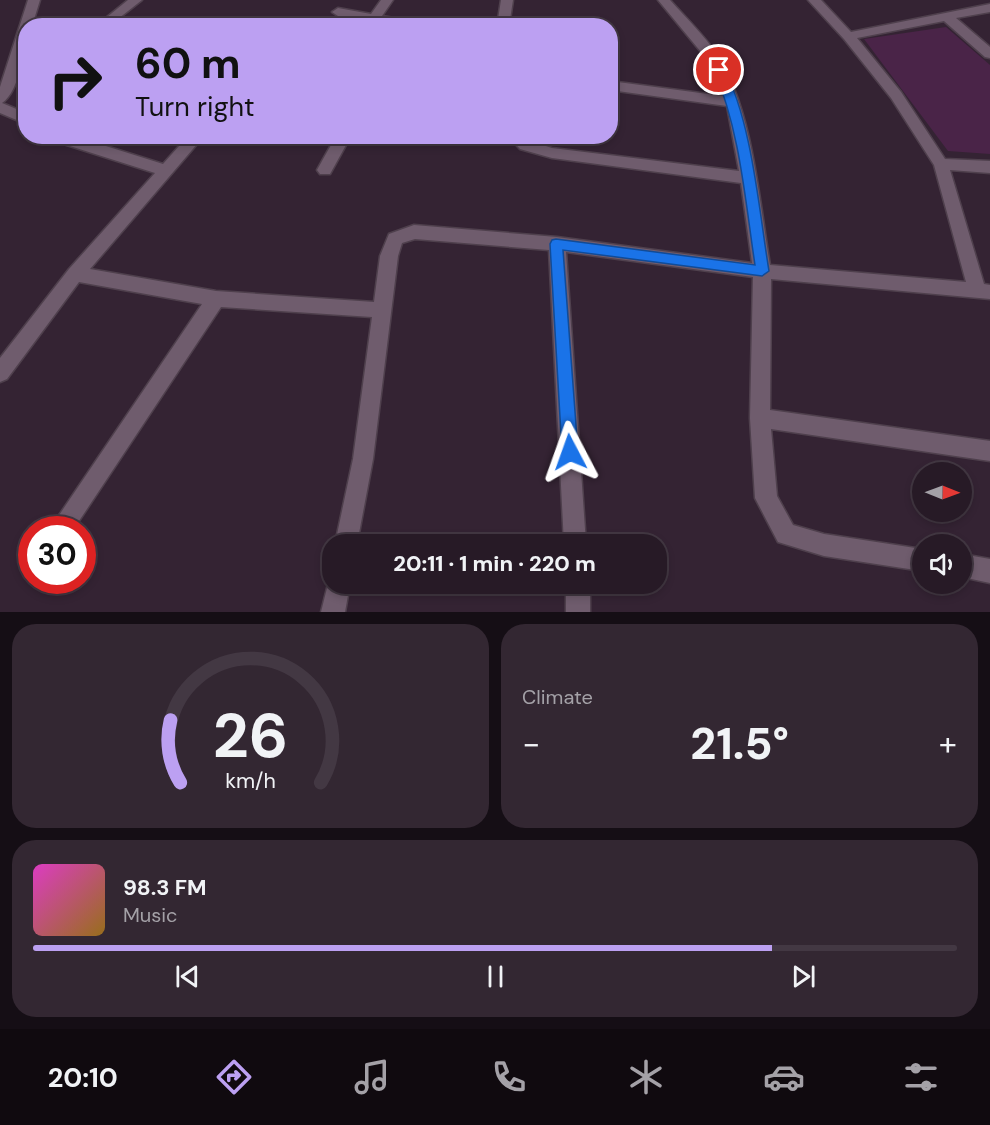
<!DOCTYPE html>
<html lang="en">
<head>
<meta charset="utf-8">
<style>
  body { margin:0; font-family:"DM Sans",sans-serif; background:#332732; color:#f1f3f6; height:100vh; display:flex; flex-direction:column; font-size:22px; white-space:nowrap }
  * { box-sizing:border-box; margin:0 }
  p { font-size:20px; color:#a4a1a7 }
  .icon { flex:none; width:33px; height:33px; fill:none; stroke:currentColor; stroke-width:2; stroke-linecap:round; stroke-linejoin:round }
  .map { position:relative; height:612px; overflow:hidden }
  .side { display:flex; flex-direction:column; gap:12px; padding:12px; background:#150e15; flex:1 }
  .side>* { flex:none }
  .guide { position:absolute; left:18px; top:18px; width:600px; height:126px; border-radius:24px; box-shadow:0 3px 9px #0003,0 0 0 2px #433843; background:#bca0f2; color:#111; overflow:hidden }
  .needle { width:39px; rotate:91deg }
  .controls { position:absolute; left:912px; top:462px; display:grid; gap:12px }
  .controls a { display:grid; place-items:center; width:60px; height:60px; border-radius:50%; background:#271a26; box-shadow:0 3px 9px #0003,0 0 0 2px #433843; font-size:30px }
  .speed { position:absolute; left:18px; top:516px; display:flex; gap:12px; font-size:30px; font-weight:700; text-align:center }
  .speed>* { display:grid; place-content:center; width:78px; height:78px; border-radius:50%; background:#271a26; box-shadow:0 3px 9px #0003,0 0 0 2px #433843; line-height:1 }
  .speed .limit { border:9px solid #d22; background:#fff; color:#111 }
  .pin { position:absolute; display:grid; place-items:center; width:51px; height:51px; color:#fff; margin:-26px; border:3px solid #fff; border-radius:50%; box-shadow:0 2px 6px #0007 }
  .me { position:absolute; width:66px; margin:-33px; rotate:356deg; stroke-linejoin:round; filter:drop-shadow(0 0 4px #0008) }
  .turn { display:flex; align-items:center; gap:21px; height:126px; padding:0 18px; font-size:27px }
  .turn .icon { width:78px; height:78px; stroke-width:2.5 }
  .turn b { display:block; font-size:42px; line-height:51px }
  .big { font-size:45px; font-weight:800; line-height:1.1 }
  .side .tile { flex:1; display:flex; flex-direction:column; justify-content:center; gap:9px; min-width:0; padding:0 21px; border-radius:24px; background:#332732 }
  .side .dial { align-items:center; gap:0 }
  .dial svg { height:156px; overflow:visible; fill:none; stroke:#433843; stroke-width:7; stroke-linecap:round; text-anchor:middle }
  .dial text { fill:#f1f3f6; stroke:none }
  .song { display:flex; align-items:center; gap:18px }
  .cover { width:72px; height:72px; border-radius:9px; background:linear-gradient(135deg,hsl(310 70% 55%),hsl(40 70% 35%)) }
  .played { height:6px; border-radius:3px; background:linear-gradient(90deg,#bca0f2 80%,#433843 80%) }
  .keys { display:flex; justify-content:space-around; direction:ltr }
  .heat { display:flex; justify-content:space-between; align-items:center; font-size:33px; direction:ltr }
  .side .tiles { flex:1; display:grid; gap:12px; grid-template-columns:1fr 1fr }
  .tile:last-child { grid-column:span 2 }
  .trip { position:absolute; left:322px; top:534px; width:345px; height:60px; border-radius:24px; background:#271a26; box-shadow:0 3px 9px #0003,0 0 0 2px #433843; font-weight:800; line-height:60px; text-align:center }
  .tab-bar { display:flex; height:96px; justify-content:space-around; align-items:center; background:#100a0f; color:#a4a1a7 }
  .tab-bar .icon { width:42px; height:42px }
  .tab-bar .on { color:#bca0f2 }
  .tab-bar b { font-size:27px; color:#f1f3f6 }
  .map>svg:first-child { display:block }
  .green { fill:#4a2448 }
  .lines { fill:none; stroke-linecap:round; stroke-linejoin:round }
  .street-casing { stroke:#4f404d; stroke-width:3 }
  .street { fill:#6f5c6d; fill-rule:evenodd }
  .route { fill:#1a73e8; stroke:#114b97; stroke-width:1.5 }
</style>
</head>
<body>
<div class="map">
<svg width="990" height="612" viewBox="0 0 990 612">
  <rect width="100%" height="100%" fill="#342333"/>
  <polygon class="green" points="946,27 990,65 990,154 948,151 864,39"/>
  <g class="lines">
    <g class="street-casing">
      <g id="street">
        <path d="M28,0H40L32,26H26C26,46 20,91 2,103L26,113V124L0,113V87Z"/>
        <polygon points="128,0 142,0 109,26 96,26"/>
        <polygon points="381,0 393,0 382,16 418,22 424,26 394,26 338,16 332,12 338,8 371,14"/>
        <polygon points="501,0 513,0 509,26 497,26"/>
        <path d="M658,0H670C686,18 705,36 718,56C753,112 759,200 770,265L966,282L934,165L891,98L844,39L808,0H821L851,32L990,4V12L956,18L990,47V58L985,57L944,21L857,38L901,92L945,159L990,161V173L950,170L984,284L990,285V299L771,279L770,410L990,441V461L771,429L777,496L793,525L824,534L922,549V571L824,556L778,542L755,498L750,418L753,277L566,252L586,544H564L549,250L415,239L402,243L398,256L373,459L357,544H335L353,459L372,317L221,307L73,530H49L202,304L79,282L7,379L0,382V358L69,269L155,173L51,140L49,136H74L163,164L188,136H204L90,269L216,291L374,302L380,256L389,234L414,225L557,237L752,263L741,183L552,158L520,149L508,136H525L530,141L552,148L739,171L727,106L610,90V81L723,96L706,58Z"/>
        <polygon points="336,136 351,136 330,174 320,174 317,170"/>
        <polygon points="962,554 990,559 990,583 962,577"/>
        <polygon points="333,574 333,584 350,584 345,612 321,612 330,576"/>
        <rect x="566" y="584" width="24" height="28"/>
      </g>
    </g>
    <use href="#street" class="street"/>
  </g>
  <path class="route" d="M715,67H723C752,120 759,211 769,271L762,276L563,250L578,452L575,458L570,460L564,458L562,452L550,244L552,240L556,239L755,265C745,199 740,131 714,70Z"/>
</svg>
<div class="controls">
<a><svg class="needle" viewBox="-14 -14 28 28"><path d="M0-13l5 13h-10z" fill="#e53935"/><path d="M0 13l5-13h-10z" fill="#a4a1a7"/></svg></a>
<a><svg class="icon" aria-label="sound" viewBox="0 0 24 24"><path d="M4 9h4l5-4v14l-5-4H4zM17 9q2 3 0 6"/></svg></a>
</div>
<div class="speed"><div class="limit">30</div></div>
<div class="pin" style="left:719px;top:70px;background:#d93025"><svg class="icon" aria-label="arrive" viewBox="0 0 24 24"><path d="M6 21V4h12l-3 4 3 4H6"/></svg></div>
<svg class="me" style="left:570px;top:452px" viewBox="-20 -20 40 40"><path d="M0-17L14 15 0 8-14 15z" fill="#1a73e8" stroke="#fff" stroke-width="4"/></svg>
<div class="trip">20:11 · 1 min · 220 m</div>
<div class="guide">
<div class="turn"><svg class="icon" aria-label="right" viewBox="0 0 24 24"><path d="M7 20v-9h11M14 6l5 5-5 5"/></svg><div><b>60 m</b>Turn right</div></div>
</div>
</div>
<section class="side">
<div class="tiles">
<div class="tile dial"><svg viewBox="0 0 100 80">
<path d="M14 69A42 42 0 1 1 86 69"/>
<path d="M14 69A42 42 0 0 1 9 37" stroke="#bca0f2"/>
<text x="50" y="56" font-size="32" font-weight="700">26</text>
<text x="50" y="72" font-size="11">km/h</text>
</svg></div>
<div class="tile"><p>Climate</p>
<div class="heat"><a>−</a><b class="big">21.5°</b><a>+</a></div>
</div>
<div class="tile">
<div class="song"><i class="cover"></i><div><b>98.3 FM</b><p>Music</p></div></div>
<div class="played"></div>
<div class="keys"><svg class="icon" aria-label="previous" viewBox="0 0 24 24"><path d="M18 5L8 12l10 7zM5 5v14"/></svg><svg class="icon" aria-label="pause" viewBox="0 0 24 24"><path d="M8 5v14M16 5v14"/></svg><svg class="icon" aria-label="next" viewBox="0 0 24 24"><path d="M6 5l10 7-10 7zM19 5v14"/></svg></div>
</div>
</div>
</section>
<nav class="tab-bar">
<b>20:10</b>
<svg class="icon on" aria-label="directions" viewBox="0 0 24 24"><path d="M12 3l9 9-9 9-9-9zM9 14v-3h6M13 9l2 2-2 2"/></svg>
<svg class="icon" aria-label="music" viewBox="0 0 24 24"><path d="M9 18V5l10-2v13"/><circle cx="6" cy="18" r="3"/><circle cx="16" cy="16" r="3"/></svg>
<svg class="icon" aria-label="phone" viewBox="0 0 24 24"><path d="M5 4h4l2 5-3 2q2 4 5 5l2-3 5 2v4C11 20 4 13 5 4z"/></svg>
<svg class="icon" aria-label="climate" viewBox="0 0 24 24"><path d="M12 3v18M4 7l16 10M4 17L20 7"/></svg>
<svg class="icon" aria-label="car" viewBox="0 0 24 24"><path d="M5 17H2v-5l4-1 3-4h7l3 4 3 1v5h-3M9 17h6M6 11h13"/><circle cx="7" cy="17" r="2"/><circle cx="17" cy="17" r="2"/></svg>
<svg class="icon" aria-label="filters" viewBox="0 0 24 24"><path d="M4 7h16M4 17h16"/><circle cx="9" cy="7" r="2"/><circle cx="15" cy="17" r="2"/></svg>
</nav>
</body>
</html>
